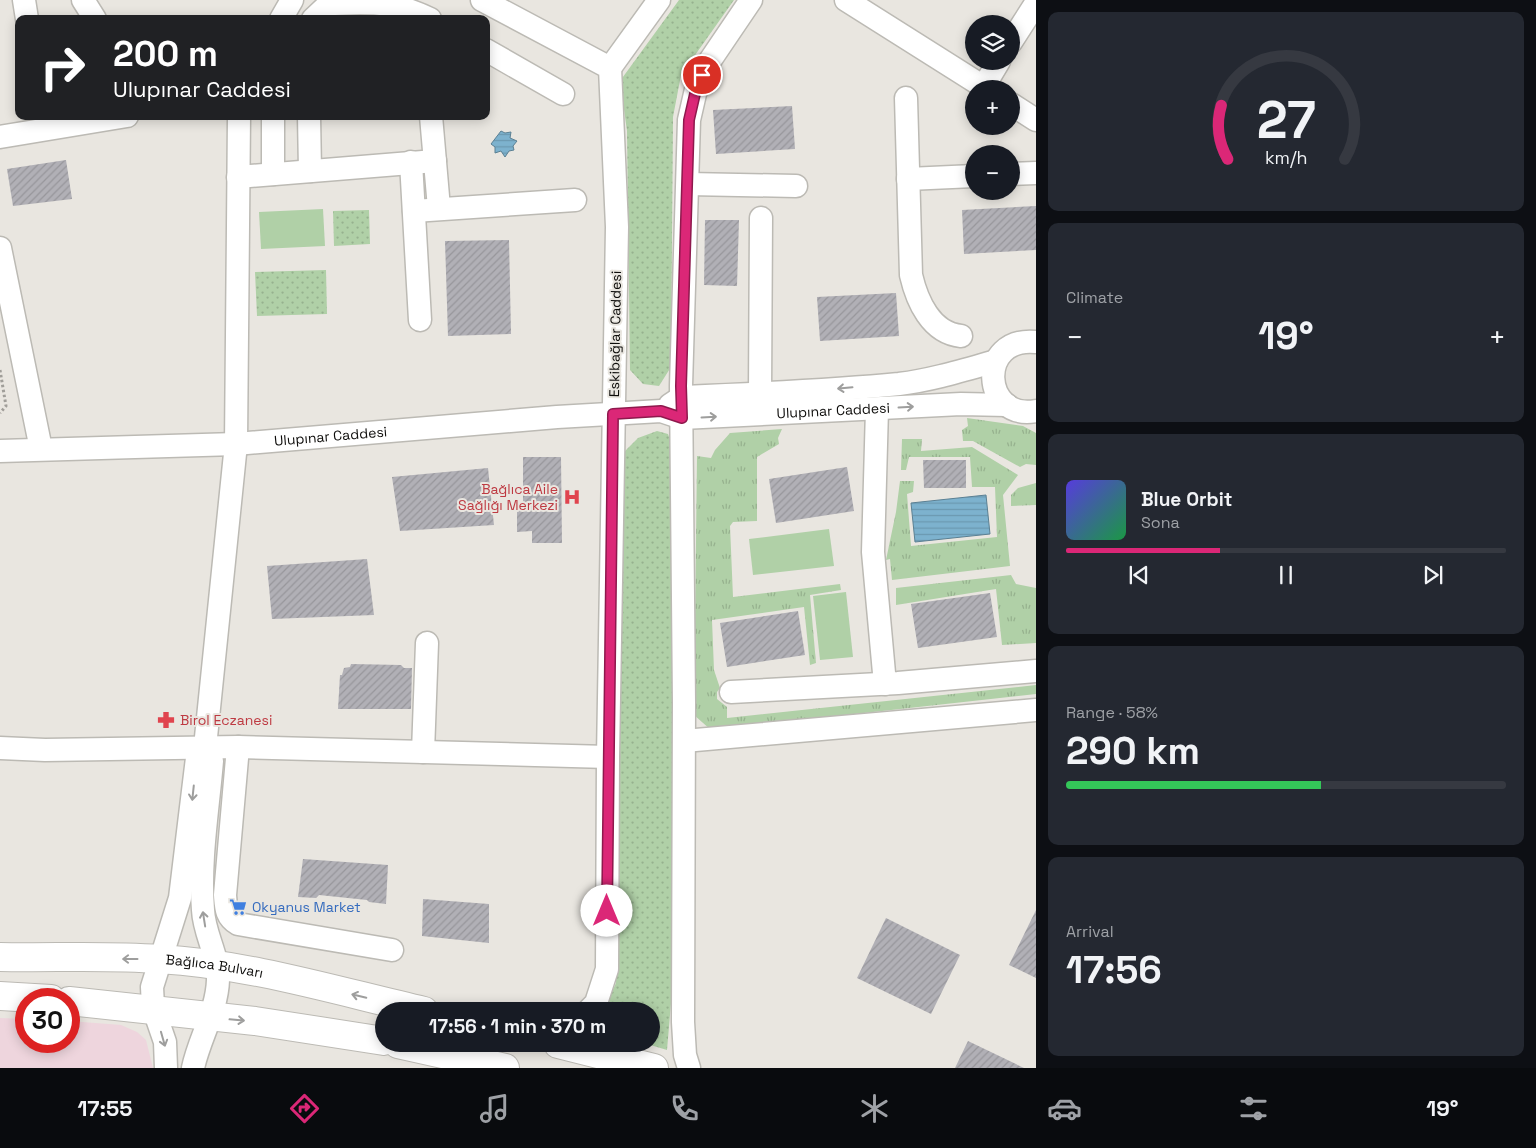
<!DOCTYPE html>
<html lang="en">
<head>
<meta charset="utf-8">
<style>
  body { margin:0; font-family:"Space Grotesk",sans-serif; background:#242831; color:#f1f3f6; height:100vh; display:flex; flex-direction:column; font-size:19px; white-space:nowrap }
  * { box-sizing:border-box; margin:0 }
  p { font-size:16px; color:#9ea1a6 }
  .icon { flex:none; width:28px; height:28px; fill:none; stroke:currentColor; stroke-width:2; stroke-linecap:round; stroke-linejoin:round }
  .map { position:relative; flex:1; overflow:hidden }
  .sheet { display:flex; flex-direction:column; gap:12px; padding:12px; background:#0d0f14; width:500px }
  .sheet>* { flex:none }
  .banner { position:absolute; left:15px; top:15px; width:475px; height:105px; border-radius:10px; box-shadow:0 2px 12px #0003; background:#202124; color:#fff; overflow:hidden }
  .tools { position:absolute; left:965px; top:15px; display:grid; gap:10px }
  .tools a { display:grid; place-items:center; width:55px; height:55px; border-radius:50%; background:#171b24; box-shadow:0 2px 12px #0003; font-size:25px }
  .speed { position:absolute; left:15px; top:988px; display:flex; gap:10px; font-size:25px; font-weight:700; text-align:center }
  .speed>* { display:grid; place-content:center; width:65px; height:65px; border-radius:50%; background:#171b24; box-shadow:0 2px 12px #0003; line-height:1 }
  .speed .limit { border:8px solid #d22; background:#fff; color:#111 }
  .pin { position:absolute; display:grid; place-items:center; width:42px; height:42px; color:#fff; margin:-21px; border:2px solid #fff; border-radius:50%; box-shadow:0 1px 5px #0007 }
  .me { position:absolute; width:55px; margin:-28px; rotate:0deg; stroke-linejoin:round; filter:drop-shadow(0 0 4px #0008) }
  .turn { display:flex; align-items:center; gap:18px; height:105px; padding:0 15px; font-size:22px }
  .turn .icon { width:65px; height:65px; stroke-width:2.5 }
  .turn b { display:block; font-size:35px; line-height:42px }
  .big { font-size:38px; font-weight:700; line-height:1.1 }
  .sheet .card { flex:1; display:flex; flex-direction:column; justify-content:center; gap:8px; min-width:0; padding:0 18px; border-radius:10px; background:#242831 }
  .sheet .dial { align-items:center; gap:0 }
  .dial svg { height:130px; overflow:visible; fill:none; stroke:#363941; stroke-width:7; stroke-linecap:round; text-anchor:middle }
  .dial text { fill:#f1f3f6; stroke:none }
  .song { display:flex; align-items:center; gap:15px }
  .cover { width:60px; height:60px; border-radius:8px; background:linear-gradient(135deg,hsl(250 70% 55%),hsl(140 70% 35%)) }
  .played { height:5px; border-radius:2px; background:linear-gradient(90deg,#db2777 35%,#363941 35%) }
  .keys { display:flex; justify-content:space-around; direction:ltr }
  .heat { display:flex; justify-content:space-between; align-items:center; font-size:28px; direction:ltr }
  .charge { height:8px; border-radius:4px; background:linear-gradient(90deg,#34c759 58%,#363941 0) }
  .trip { position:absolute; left:375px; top:1002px; width:285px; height:50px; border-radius:25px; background:#171b24; box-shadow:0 2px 12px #0003; font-weight:700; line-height:50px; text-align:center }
  .menu { display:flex; height:80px; justify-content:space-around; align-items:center; background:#090b0e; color:#9ea1a6 }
  .menu .icon { width:35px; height:35px }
  .menu .current { color:#db2777 }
  .menu b { font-size:22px; color:#f1f3f6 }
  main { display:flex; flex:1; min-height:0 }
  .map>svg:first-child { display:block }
  .education { fill:#eed5dd }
  .grass { fill:url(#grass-tufts) }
  .park { fill:url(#park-dots) }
  .pitch { fill:#b0d0a7 }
  .water { fill:url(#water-rules); stroke:#5b8093 }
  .building { fill:url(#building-hatch) }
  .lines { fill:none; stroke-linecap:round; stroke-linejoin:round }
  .minor-casing { stroke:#bcbab4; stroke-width:25 }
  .major-casing { stroke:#bcbab4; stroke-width:30 }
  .path { stroke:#a09e99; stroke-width:3; stroke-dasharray:2.5 2.5; stroke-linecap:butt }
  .minor { stroke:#fff; stroke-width:22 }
  .major { stroke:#fff; stroke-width:28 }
  .oneway { stroke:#9e9e9d }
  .route-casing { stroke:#8e194d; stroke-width:12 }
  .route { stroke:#db2777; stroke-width:9 }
  .labels { text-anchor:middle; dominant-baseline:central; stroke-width:4; stroke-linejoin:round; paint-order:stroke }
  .street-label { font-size:14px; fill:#0d0c0a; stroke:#e9e6e0 }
  .health-label { font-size:14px; fill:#be3a42; stroke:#e9e6e0; text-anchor:end }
  .shop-label { font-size:14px; fill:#366cbe; stroke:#e9e6e0; text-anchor:start }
</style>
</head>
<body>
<main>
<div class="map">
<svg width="1036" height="1068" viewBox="0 0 1036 1068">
  <defs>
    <pattern id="grass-tufts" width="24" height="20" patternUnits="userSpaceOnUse" patternTransform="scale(1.25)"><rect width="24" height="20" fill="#b0d0a7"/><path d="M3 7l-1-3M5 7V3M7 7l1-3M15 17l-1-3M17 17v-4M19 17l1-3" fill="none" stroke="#96b18e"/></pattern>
    <pattern id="park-dots" width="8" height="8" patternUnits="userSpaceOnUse" patternTransform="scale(1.25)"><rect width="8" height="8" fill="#b0d0a7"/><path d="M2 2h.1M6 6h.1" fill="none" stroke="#96b18e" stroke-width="1.8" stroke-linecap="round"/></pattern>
    <pattern id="water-rules" width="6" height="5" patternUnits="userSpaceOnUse" patternTransform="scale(1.25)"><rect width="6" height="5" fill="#7db2ce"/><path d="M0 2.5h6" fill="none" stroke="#6b98b0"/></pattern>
    <pattern id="building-hatch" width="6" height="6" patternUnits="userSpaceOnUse" patternTransform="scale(1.25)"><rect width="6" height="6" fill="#b1b0b6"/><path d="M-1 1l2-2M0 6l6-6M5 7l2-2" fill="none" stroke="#97969b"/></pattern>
  </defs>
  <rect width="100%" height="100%" fill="#e9e6e0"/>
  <polygon class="education" points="0,1018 26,1019 26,1041 69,1041 69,1021 121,1025 137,1032 146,1040 153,1068 0,1068"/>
  <g class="grass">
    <polygon points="967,418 1023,426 1036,433 1036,465 1026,464 1020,467 973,441 963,441 962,430 968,426"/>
    <polygon points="782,429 778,438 779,444 757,457 757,521 733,522 730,526 733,597 840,584 841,590 810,595 816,663 810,665 804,607 712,620 714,670 720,688 717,692 717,699 727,707 727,718 1036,685 1036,694 711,730 694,715 697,456 711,458 715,450 730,433"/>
    <polygon points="902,439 922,439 921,451 972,447 1018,475 1003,495 1010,566 892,580 890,559 886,560 896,512 900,481 914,481 913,492 907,494 911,546 997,537 995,487 972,487 970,457 909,457 906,470 901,470"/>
    <polygon points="1036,483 1036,505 1011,506 1011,495 1018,488"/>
    <polygon points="1011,575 1016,584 1036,588 1036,643 1002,645 996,589 896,605 896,588"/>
  </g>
  <g class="park">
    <polygon points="679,0 734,0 681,75 673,117 671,367 659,386 643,384 630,370 627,131 620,81"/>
    <polygon points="369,210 370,244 334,246 333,211"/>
    <polygon points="326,270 327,314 257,316 255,272"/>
    <polygon points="657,431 668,434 672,446 674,636 672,992 667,1050 647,1044 651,1044 651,1011 603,1011 616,983 624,452 638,438"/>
  </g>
  <g class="pitch">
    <polygon points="323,209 325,246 261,249 259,212"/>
    <polygon points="829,529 834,566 753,575 749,539"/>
    <polygon points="846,592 853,657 820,660 813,596"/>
  </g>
  <g class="water">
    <polygon points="501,131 505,133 511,132 510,138 517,141 513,146 514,150 509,151 505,157 501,151 495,153 495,147 491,144"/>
    <polygon points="986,495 990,534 915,542 911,503"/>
  </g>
  <g class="building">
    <polygon points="792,106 795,149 716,154 713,110"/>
    <polygon points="66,160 72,199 13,206 7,169"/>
    <polygon points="1036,206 1036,250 964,254 962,210"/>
    <polygon points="705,220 739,220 737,286 704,285"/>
    <polygon points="509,240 511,334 448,336 445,241"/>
    <polygon points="896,293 899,336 820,341 817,297"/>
    <polygon points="523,457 561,457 562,543 532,543 532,531 517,532 517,509 523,509"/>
    <polygon points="923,460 966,460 966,488 924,488"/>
    <polygon points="847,467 854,511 776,523 769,479"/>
    <polygon points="488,468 494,525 400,531 392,477"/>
    <polygon points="367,559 374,615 272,619 267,566"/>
    <polygon points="990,593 997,637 918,648 911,604"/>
    <polygon points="798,611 805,655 727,667 720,623"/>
    <polygon points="351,664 401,665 404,668 412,668 411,709 338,709 340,675 342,675 344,668 350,667"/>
    <polygon points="303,859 388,865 386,904 369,902 367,900 319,895 316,898 298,897"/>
    <polygon points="423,899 489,904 489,943 422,936"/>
    <polygon points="1036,910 1036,978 1009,965"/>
    <polygon points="886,918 960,955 931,1014 857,978"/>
    <polygon points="968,1041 1024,1068 955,1068"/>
  </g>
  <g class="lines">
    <g class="minor-casing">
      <g id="minor">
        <polyline points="24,0 27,19"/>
        <polyline points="83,0 95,19"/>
        <polyline points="482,0 610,68 617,227 608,757 607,969 596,1003 588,1011"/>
        <polyline points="846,0 987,89"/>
        <polyline points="281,19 292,0"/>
        <path d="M313,19L329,4C371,3 391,0 430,19"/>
        <polyline points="1011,42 1036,3"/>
        <polyline points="486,50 563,94"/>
        <polyline points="610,68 659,0"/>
        <polyline points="984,86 999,61"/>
        <path d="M906,98L911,275C917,301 931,333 961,336"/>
        <polyline points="1011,104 1036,120"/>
        <polyline points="309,116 310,171"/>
        <polyline points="431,116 439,208"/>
        <polyline points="0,137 127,116"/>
        <polyline points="411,162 420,320"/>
        <polyline points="273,174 273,116"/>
        <polyline points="1011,174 1036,173"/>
        <polyline points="238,177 435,161"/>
        <polyline points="908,179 974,176"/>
        <polyline points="688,184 796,186"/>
        <polyline points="414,211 575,200"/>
        <polyline points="0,248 41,449"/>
        <path d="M1036,342C976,336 982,421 1036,411"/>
        <polyline points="760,394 761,218"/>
        <path d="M670,405L682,397C754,394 827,391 899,384C932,380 964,370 996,361"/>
        <polyline points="877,409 873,552 885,684"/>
        <path id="s1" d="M0,451L236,444L557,417L661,411L682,418L961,404L1007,405"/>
        <polyline points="731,692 898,683 1036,671"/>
        <polyline points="684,741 1036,710"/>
        <path d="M238,747L225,895C226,908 226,917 238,924L392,950"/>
        <polyline points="0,748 45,750 238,747 608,757"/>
        <polyline points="423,752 427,643"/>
        <polyline points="166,1068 165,1042 153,1007 152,987 180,898 197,758 205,747 236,444 239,116"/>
        <path d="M193,1068C199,1039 217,1011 218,980C219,956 204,934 203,910C199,862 208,809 212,761L205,747"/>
        <polyline points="689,1068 685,1055 683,1022 684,703 681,386 689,120 697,85 707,65 751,0"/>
      </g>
    </g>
    <g class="major-casing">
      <g id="major">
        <path id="s2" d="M0,957C53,958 107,955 159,959C249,964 337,991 424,1011"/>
        <polyline points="0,996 51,999"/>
        <polyline points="69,1001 255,1021 384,1041"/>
        <polyline points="398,1044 505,1068"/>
        <polyline points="558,1044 654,1068"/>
      </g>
    </g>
    <polyline class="path" points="0,370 6,406 0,413"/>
    <use href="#minor" class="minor"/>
    <use href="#major" class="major"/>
  </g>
  <defs><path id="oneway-shaft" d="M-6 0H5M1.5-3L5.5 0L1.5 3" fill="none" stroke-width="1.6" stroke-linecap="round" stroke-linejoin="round" transform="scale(1.25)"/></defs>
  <g class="oneway">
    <use href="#oneway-shaft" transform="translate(845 388) rotate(175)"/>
    <use href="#oneway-shaft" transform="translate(906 407) rotate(-3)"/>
    <use href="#oneway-shaft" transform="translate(709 417) rotate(-3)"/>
    <use href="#oneway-shaft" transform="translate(193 793) rotate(96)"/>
    <use href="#oneway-shaft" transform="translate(204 919) rotate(-99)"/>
    <use href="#oneway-shaft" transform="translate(130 959) rotate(-180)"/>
    <use href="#oneway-shaft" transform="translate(359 996) rotate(-167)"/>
    <use href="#oneway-shaft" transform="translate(237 1020) rotate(5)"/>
    <use href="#oneway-shaft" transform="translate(163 1039) rotate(74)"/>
  </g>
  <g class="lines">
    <g class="route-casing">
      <polyline id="route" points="607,911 613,414 661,411 682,418 681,386 689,120 697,85 702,75"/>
    </g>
    <use href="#route" class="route"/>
  </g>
  <defs>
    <g id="hospital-bare" transform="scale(1.35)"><path d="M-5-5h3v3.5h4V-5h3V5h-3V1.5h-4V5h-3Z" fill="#e0444e" stroke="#e9e6e0" stroke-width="2.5" paint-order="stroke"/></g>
    <g id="pharmacy-bare" transform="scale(1.35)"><path d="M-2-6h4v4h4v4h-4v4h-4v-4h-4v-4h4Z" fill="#e0444e" stroke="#e9e6e0" stroke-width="2.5" paint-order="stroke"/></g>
    <g id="supermarket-bare" transform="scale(1.35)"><path d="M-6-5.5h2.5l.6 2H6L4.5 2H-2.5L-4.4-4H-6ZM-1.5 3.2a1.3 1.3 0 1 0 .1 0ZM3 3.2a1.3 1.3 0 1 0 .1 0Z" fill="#3f7fe0" stroke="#e9e6e0" stroke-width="2.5" paint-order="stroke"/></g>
  </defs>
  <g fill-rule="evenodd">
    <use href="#hospital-bare" x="572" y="497"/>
    <use href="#pharmacy-bare" x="166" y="720"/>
    <use href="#supermarket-bare" x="238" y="907"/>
  </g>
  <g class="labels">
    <g class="street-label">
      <text transform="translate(615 334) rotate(-89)">Eskibağlar Caddesi</text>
      <text stroke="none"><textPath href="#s1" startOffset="836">Ulupınar Caddesi</textPath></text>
      <text stroke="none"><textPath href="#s1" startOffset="331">Ulupınar Caddesi</textPath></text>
      <text stroke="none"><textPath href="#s2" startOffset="215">Bağlıca Bulvarı</textPath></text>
    </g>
    <g class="health-label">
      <text x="558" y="489">Bağlıca Aile<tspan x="558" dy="16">Sağlığı Merkezi</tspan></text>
      <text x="180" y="720" text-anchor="start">Birol Eczanesi</text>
    </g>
    <g class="shop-label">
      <text x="252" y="907">Okyanus Market</text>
    </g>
  </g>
</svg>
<div class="tools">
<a><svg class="icon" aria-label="layers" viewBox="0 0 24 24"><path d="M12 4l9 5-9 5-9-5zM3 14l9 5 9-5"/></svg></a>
<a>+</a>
<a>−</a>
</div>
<div class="speed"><div class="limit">30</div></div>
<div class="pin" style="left:702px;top:75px;background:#d93025"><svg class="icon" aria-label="arrive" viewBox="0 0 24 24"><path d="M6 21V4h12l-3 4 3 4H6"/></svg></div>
<svg class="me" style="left:607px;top:911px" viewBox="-20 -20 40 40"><circle r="19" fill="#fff"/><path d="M0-13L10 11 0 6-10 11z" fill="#db2777"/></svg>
<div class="trip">17:56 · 1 min · 370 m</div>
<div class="banner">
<div class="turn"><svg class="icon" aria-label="right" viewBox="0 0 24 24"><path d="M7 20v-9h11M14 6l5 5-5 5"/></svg><div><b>200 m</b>Ulupınar Caddesi</div></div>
</div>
</div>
<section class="sheet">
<div class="card dial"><svg viewBox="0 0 100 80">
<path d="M14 69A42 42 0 1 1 86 69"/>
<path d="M14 69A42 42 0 0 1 10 36" stroke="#db2777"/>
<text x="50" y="56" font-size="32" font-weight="700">27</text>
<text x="50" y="72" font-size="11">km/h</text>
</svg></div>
<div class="card"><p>Climate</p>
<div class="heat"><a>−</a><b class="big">19°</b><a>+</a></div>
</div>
<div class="card">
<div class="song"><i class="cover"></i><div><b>Blue Orbit</b><p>Sona</p></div></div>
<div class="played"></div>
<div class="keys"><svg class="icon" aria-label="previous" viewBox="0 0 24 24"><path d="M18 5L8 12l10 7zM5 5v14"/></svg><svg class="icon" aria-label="pause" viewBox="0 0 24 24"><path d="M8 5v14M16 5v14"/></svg><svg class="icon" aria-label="next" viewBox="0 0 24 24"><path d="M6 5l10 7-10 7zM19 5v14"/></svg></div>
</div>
<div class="card"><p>Range · 58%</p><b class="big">290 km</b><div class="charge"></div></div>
<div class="card"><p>Arrival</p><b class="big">17:56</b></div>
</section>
</main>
<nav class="menu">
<b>17:55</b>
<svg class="icon current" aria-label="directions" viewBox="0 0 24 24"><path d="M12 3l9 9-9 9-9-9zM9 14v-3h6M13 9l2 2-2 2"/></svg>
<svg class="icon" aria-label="music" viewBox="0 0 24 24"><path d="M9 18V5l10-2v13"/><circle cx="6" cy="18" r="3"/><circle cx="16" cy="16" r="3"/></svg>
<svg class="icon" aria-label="phone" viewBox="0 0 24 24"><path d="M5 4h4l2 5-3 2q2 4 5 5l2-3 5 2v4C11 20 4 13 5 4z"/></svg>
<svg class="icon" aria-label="climate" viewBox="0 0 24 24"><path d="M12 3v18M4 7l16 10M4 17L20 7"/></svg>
<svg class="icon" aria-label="car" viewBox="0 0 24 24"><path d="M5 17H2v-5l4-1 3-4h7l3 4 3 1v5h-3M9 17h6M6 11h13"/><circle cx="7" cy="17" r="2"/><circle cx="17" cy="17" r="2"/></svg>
<svg class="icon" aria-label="filters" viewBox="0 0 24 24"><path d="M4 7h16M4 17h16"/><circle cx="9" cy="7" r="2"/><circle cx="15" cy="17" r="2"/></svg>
<b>19°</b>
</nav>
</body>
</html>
